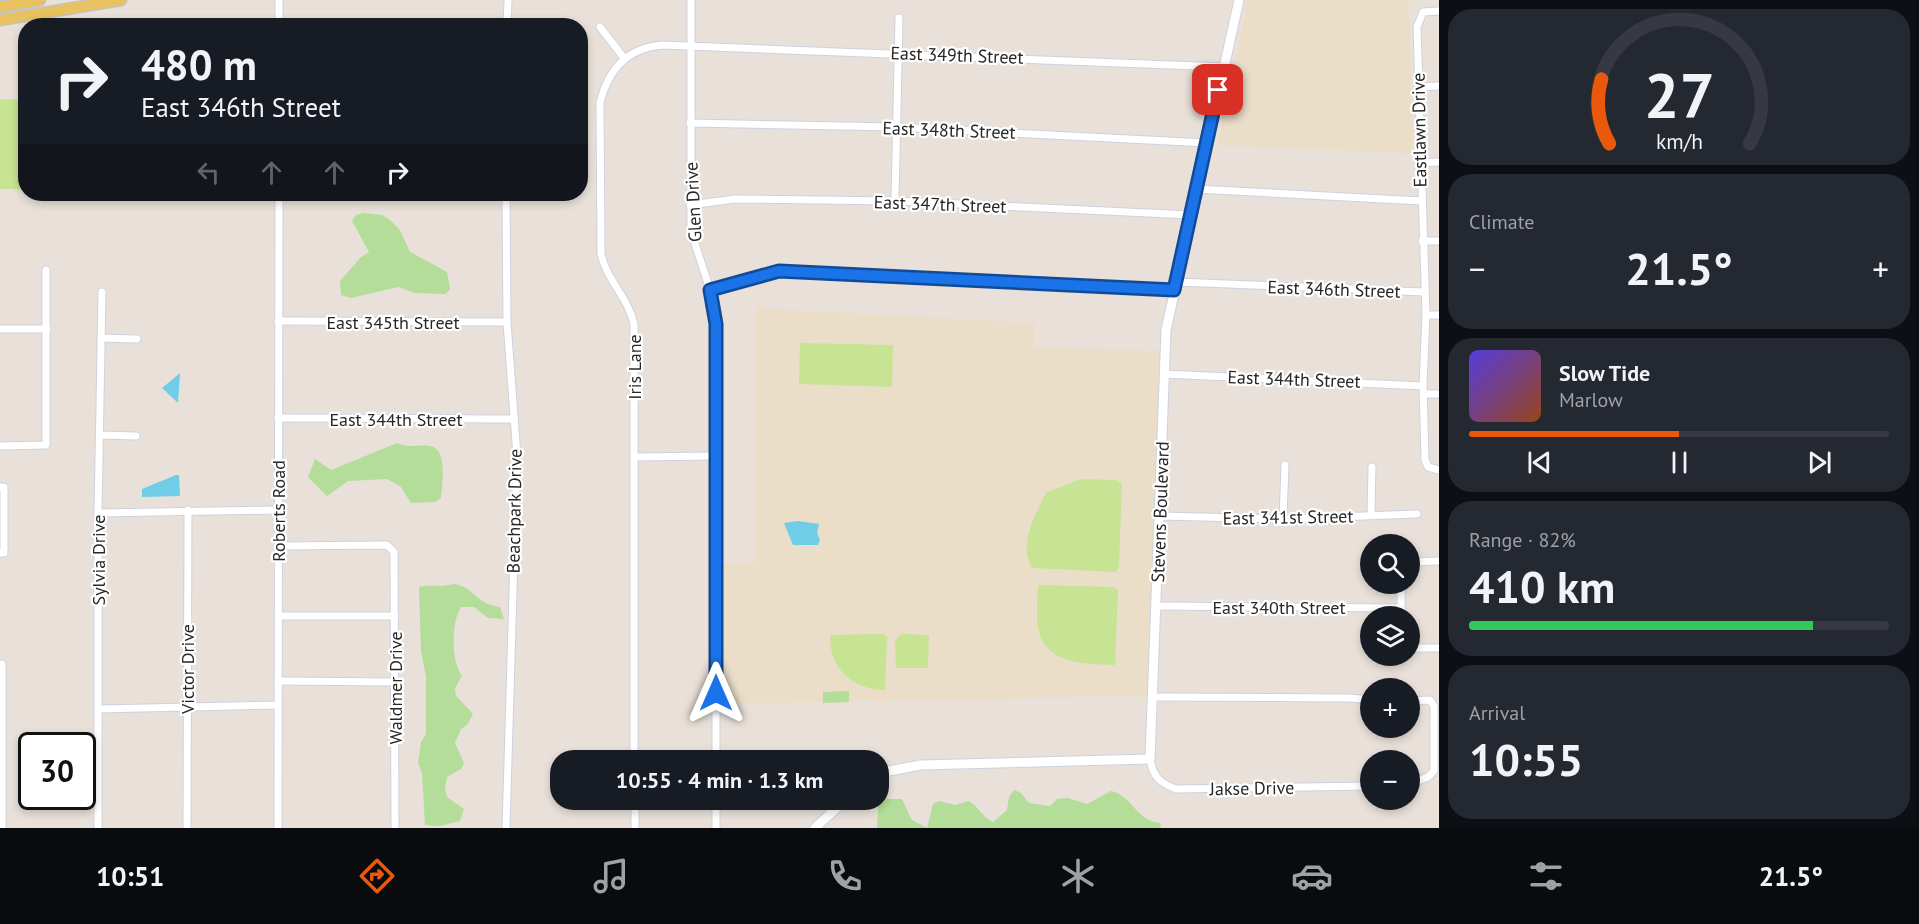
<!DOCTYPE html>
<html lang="en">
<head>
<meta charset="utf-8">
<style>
  body { margin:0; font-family:"PT Sans",sans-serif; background:#242831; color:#f1f3f6; height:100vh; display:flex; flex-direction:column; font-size:22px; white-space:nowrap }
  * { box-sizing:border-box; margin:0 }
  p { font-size:20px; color:#9ea1a6 }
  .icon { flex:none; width:33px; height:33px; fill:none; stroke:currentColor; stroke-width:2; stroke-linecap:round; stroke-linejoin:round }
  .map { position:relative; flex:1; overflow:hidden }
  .side { display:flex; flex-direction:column; gap:9px; padding:9px; background:#0d0f14; width:480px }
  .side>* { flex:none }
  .top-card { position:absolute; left:18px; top:18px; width:570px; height:183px; border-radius:24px; box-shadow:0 3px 9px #0003; background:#171b24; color:#f1f3f6; overflow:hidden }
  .fabs { position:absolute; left:1360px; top:534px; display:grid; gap:12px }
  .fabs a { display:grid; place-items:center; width:60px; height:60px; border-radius:50%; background:#171b24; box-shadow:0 3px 9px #0003; font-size:30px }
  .speed { position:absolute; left:18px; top:732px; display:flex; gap:12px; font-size:30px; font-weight:700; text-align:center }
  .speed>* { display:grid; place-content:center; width:78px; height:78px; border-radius:50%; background:#171b24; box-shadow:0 3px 9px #0003; line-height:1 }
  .speed .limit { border:3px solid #111; border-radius:9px; background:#fff; color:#111 }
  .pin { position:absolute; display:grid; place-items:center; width:51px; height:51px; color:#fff; margin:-26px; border-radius:12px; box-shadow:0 3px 9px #0006 }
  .me { position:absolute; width:66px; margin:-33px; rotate:0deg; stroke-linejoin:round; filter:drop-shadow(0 0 4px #0008) }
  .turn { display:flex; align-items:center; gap:21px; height:126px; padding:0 24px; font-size:27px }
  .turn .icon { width:78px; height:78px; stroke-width:2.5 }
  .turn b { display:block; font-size:42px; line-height:51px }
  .lanes { display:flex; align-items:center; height:57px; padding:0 24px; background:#0003; justify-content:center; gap:30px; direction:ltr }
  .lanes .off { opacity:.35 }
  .big { font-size:45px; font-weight:700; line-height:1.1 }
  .side .tile { flex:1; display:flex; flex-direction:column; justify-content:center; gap:9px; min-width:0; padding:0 21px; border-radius:24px; background:#242831 }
  .side .dial { align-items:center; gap:0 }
  .dial svg { height:156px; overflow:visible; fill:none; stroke:#363941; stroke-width:7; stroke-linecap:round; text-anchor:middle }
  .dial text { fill:#f1f3f6; stroke:none }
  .song { display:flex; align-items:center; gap:18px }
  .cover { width:72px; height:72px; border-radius:9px; background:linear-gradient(135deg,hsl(250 70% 55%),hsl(20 70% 35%)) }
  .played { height:6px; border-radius:3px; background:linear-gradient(90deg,#ea580c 50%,#363941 50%) }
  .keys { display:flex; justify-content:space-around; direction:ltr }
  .heat { display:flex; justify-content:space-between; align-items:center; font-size:33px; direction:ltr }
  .charge { height:9px; border-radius:4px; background:linear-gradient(90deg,#34c759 82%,#363941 0) }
  .trip { position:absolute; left:550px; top:750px; width:339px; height:60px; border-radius:24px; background:#171b24; box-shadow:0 3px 9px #0003; font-weight:700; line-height:60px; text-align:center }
  .tabs { display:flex; height:96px; justify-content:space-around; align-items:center; background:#090b0e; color:#9ea1a6 }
  .tabs .icon { width:42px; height:42px }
  .tabs .on { color:#ea580c }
  .tabs b { font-size:27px; color:#f1f3f6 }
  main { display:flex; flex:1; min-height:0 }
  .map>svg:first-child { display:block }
  .education { fill:#eadec9 }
  .green { fill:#b3dd98 }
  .pitch { fill:#c6e494 }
  .water { fill:#70cde7 }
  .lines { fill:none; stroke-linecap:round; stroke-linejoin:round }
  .street-casing { stroke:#ced2e0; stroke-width:9 }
  .secondary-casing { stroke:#ced2e0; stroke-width:11 }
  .primary-casing { stroke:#c3c3c3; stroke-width:13 }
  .street { stroke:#fff; stroke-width:7 }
  .secondary { stroke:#fff; stroke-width:9 }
  .primary { stroke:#e8c25f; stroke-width:10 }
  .route-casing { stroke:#114b97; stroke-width:15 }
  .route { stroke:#1a73e8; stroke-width:10 }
  .labels { text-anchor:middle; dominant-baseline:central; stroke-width:4.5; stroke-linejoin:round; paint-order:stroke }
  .street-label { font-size:18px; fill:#272727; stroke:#fff }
</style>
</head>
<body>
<main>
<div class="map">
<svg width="1439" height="828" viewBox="0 0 1439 828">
  <rect width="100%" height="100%" fill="#e9e1d9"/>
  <g class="education">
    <polygon points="1248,0 1409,0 1413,154 1217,145"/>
    <polygon points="756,308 1035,323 1034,347 1161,351 1149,696 720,704 719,563 756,563"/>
  </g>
  <g class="green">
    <polygon points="364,213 382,215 389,219 400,230 410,252 447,272 450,289 446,294 415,293 398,287 351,298 341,295 340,281 360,258 369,252 352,221 356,215"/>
    <path d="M397,443C412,449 416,444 430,446C448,448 442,486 441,498L435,502L411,503L401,487L387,479L348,481L327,496L308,477L315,459L331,470Z"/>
    <path d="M453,584C474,586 475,604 500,607L504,619L488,618L474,607H461C451,623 451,661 462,676L455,688L456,696L473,714L467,725L461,729L455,743L464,763L461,769L447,777L445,787L447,797L464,809L460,821L440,826L425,825L422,773L418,763L421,742L426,734V677L421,651L419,587C431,584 440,588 453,584Z"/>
    <polygon points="849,691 849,702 823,703 823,692"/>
    <path d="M879,790L888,799H902L912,820L927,828L933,804L939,801L955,805L969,801C980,808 982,817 993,822L1007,810L1009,797L1014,790L1021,793L1029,803L1050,806L1057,799L1068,798L1087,804L1111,791C1132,795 1136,821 1160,823L1161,828H877Z"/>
  </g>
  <g class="pitch">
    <polygon points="0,99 25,100 25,189 0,189"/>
    <polygon points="800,343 893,345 892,387 799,384"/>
    <path d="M1080,479L1116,480L1122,484L1119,567L1115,572L1032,568C1018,544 1035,515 1046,493Z"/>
    <path d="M1038,585L1114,587L1118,590L1115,665C1087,664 1048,665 1039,632C1035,618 1038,599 1038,585Z"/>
    <path d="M884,634L887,637L885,690C853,690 829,669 830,635Z"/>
    <polygon points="901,634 929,635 928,668 896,668 895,641"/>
  </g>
  <g class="water">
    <polygon points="180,373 178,403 162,388"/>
    <polygon points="176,475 179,475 180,496 142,497 142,489"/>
    <polygon points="798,521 819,524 817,533 820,540 818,545 793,545 784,523"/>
  </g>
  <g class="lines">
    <g class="street-casing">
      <g id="street">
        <polyline points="691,0 691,231 710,290 716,324 716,760"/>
        <polyline points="1439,11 1423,12 1417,27 1426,315 1423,386 1425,460 1428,467 1439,470"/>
        <polyline points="279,26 279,0"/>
        <polyline points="507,26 508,0"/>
        <polyline points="600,27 624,58"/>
        <polyline points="1419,87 1439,86"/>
        <polyline points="690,123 897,127 1207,143"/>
        <polyline points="1421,163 1439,162"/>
        <polyline points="1197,189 1421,201"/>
        <polyline points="895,201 899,18"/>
        <polyline points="690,205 735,199 895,201 1191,215"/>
        <polyline points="1422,241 1439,241"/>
        <polyline points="1176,282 1424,292"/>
        <polyline points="710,290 779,271 1174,290"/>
        <polyline points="1426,315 1439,315"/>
        <polyline points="278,321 507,322"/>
        <polyline points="0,329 47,329"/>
        <polyline points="101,338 137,339"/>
        <polyline points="1164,374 1423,386"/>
        <polyline points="1424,394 1439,394"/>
        <polyline points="278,418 514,419"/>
        <polyline points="100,435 136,436"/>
        <polyline points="0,446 46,445 46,270"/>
        <polyline points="634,457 716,456"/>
        <polyline points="0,487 4,487 4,553 0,553"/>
        <polyline points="98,513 278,510"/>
        <polyline points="1371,515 1372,467"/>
        <polyline points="1160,516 1283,519 1417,514"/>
        <polyline points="1283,519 1285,465"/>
        <polyline points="278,546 387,545 394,552 395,828"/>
        <polyline points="1410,562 1439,561"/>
        <polyline points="1401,584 1401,616"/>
        <polyline points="1157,606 1401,608"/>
        <polyline points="278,616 395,616"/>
        <polyline points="1410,648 1439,648"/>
        <polyline points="2,664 2,828"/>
        <polyline points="278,681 395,682"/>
        <polyline points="1153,697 1350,698 1371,700"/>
        <polyline points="1410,701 1430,700 1434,706 1434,771 1428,777 1410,784"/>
        <polyline points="99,709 277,705"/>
        <path d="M1150,759C1153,777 1160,783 1176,789L1371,786"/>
        <path d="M634,760V324C628,297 607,281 601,254L600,103C608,70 627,48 662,45L1223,67"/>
        <polyline points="635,800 635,828"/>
        <polyline points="716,800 716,828"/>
        <polyline points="98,828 98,513 102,292"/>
        <polyline points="187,828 188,510"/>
        <polyline points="278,828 279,194"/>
        <polyline points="506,828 517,456 507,322 506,194"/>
      </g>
    </g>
    <g class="secondary-casing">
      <g id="secondary">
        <polyline points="879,773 920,765 1150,759 1166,330 1239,0"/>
        <polyline points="815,828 845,800"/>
      </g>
    </g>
    <g class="primary-casing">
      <g id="primary">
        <polyline points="0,7 40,0"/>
        <polyline points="0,20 121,0"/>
      </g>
    </g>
    <use href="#street" class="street"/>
    <use href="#secondary" class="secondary"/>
    <use href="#primary" class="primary"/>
  </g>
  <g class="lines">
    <g class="route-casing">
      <polyline id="route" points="716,693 716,324 710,290 779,271 1174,290 1218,90"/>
    </g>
    <use href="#route" class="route"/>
  </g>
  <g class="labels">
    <g class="street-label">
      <text transform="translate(957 55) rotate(2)">East 349th Street</text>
      <text transform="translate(949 130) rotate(2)">East 348th Street</text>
      <text transform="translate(1419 130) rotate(-91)">Eastlawn Drive</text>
      <text transform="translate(693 202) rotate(-93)">Glen Drive</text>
      <text transform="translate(940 204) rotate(2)">East 347th Street</text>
      <text transform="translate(1334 289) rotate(2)">East 346th Street</text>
      <text x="393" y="322">East 345th Street</text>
      <text transform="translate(634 367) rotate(-90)">Iris Lane</text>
      <text transform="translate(1294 379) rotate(2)">East 344th Street</text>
      <text x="396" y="419">East 344th Street</text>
      <text transform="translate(278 511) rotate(-90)">Roberts Road</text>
      <text transform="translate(514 511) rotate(-89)">Beachpark Drive</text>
      <text transform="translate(1160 512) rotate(-88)">Stevens Boulevard</text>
      <text transform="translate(1288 517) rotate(-1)">East 341st Street</text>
      <text transform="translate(98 560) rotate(-90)">Sylvia Drive</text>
      <text x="1279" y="607">East 340th Street</text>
      <text transform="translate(187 669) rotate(-90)">Victor Drive</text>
      <text transform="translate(395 688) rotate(-90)">Waldmer Drive</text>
      <text transform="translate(1252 788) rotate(-1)">Jakse Drive</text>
    </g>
  </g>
</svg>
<div class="fabs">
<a><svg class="icon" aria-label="search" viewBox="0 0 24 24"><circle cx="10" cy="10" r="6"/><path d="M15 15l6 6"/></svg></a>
<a><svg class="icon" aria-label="layers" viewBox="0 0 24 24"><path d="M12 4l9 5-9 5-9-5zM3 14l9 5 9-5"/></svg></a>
<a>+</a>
<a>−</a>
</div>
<div class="speed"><div class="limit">30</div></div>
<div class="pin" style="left:1218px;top:90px;background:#d93025"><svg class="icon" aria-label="arrive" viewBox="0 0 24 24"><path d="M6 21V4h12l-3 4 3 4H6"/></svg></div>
<svg class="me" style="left:716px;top:693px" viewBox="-20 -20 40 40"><path d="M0-17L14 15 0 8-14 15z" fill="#1a73e8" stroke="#fff" stroke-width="4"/></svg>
<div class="trip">10:55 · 4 min · 1.3 km</div>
<div class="top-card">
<div class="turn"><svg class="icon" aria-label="right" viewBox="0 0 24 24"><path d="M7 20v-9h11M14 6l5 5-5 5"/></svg><div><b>480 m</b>East 346th Street</div></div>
<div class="lanes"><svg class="icon off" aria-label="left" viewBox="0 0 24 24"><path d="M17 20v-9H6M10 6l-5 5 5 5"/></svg><svg class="icon off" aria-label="ahead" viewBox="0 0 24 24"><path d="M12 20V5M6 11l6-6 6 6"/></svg><svg class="icon off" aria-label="ahead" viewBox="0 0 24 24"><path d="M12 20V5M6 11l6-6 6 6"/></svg><svg class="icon" aria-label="right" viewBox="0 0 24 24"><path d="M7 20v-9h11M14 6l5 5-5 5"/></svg></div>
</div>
</div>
<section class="side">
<div class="tile dial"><svg viewBox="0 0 100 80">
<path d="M14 69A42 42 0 1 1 86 69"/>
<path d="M14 69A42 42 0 0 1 10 36" stroke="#ea580c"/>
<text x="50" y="56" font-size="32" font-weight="700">27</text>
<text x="50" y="72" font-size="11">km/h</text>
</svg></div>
<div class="tile"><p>Climate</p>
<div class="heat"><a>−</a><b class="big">21.5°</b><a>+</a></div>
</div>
<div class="tile">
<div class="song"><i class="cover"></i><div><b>Slow Tide</b><p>Marlow</p></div></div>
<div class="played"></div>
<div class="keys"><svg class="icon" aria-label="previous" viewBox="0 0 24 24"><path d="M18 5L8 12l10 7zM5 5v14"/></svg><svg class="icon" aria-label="pause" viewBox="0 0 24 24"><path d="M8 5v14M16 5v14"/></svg><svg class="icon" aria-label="next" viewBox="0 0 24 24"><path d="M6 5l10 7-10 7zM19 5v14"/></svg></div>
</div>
<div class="tile"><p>Range · 82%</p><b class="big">410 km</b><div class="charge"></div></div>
<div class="tile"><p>Arrival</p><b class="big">10:55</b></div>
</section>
</main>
<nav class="tabs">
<b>10:51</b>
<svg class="icon on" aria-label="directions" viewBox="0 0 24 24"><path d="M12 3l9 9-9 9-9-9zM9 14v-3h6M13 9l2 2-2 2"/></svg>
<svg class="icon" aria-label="music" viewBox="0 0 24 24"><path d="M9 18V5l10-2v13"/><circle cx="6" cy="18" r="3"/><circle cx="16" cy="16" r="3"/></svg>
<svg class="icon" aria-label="phone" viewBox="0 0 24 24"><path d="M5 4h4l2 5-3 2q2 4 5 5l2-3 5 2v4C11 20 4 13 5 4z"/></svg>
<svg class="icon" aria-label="climate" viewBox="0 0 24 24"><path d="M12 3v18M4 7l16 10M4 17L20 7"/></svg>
<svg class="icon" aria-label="car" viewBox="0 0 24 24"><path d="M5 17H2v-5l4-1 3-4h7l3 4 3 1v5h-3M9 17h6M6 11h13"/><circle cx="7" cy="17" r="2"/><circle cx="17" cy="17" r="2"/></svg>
<svg class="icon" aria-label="filters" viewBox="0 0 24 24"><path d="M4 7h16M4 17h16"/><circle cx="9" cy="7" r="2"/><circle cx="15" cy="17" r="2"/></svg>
<b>21.5°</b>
</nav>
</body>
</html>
